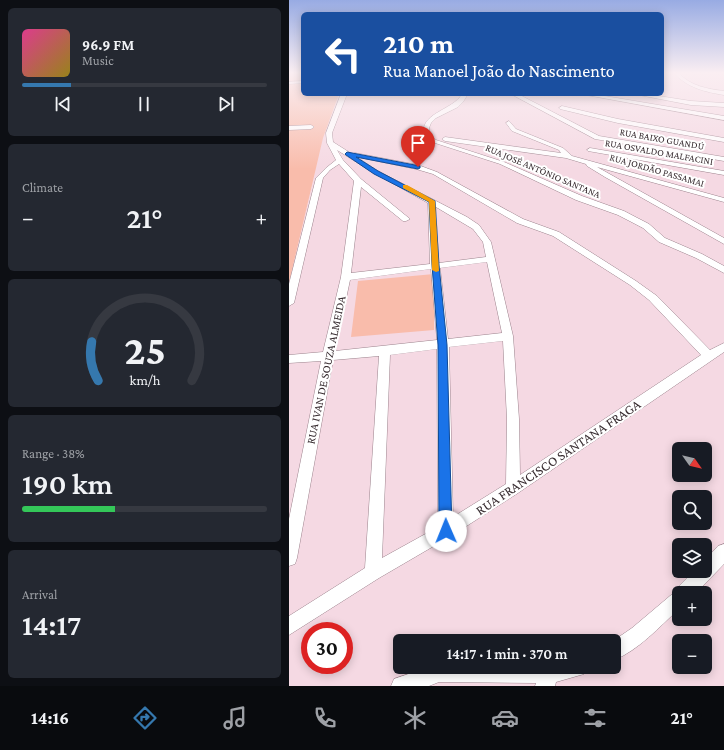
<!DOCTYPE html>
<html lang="en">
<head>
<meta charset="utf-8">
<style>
  body { margin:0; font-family:"Crimson Pro",serif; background:#242831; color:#f1f3f6; height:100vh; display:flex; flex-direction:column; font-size:15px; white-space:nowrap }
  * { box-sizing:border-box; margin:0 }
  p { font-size:13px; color:#9ea1a6 }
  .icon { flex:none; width:22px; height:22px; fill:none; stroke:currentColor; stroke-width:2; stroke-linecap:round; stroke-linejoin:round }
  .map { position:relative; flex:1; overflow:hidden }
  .sheet { display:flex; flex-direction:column; gap:8px; padding:8px; background:#0d0f14; width:289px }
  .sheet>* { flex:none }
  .guide { position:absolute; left:12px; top:12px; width:363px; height:84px; border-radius:6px; box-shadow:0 2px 10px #0003; background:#1a4fa0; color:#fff; overflow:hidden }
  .needle { width:26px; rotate:124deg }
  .buttons { position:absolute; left:383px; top:442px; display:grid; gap:8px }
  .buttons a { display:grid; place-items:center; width:40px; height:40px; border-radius:6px; background:#171b24; box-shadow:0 2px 10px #0003; font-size:20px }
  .speed { position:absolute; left:12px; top:622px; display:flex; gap:8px; font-size:20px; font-weight:700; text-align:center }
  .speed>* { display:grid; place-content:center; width:52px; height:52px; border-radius:50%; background:#171b24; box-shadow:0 2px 10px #0003; line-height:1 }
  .speed .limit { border:6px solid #d22; background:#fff; color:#111 }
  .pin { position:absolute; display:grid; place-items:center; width:34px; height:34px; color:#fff; margin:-41px -17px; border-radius:50% 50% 50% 0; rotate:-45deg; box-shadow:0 0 4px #0007 }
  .pin .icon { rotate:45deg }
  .me { position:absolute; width:44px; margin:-22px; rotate:359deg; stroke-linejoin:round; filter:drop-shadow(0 0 3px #0008) }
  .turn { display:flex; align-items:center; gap:14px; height:84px; padding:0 16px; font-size:18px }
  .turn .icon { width:52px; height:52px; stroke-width:2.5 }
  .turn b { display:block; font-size:28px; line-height:34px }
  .big { font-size:30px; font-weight:600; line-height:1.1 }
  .sheet .tile { flex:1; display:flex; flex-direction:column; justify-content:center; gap:6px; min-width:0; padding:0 14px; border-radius:6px; background:#242831 }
  .sheet .dial { align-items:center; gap:0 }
  .dial svg { height:104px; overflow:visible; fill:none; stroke:#363941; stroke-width:7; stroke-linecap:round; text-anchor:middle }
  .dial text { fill:#f1f3f6; stroke:none }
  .song { display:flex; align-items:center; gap:12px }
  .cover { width:48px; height:48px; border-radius:6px; background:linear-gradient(135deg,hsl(330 70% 55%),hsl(50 70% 35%)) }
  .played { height:4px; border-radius:2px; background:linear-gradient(90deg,#3578ae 20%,#363941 20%) }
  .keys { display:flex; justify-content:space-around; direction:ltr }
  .heat { display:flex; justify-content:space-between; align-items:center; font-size:22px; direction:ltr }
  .charge { height:6px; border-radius:3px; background:linear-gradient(90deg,#34c759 38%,#363941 0) }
  .trip { position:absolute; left:104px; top:634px; width:228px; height:40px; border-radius:6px; background:#171b24; box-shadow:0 2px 10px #0003; font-weight:600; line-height:40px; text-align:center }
  .tabs { display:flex; height:64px; justify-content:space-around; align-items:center; background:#090b0e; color:#9ea1a6 }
  .tabs .icon { width:28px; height:28px }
  .tabs .current { color:#3578ae }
  .tabs b { font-size:18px; color:#f1f3f6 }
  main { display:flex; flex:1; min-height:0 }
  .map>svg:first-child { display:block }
  .green { fill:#f9bcab }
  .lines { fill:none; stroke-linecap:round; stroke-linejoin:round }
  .street-casing { stroke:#9c838d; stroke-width:1 }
  .street { fill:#fff; fill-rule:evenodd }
  .route { fill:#1a73e8; stroke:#114b97 }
  .slow { fill:#f59e0b }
  .labels { text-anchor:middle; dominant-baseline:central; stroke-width:4; stroke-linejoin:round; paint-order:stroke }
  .far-street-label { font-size:10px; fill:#392e32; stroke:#fff }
  .street-label { font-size:12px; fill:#392e32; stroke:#fff }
  .near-street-label { font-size:14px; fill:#392e32; stroke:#fff }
</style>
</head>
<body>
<main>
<section class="sheet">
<div class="tile">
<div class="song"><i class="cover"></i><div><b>96.9 FM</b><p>Music</p></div></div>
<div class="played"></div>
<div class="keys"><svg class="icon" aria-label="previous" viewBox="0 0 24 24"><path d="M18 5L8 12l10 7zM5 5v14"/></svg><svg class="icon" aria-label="pause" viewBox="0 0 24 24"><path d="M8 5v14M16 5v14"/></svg><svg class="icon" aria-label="next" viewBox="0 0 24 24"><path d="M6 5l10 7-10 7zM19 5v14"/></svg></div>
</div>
<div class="tile"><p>Climate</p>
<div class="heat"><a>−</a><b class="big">21°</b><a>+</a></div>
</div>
<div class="tile dial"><svg viewBox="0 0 100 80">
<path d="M14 69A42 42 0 1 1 86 69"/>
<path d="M14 69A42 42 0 0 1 9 39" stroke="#3578ae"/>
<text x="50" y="56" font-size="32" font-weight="700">25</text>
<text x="50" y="72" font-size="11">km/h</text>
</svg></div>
<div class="tile"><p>Range · 38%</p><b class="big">190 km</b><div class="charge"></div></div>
<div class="tile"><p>Arrival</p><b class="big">14:17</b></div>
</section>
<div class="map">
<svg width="435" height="686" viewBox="0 0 435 686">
  <rect width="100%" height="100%" fill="#f5d9e3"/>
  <g class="green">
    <polygon points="0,73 14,73 14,94 50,94 34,138 0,283"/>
    <polygon points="145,274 145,330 62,337 69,281"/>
  </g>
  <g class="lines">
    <g class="street-casing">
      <g id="street">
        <path d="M385,73H390C401,86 419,89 435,91V95C417,92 398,88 385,73Z"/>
        <polygon points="14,81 14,83 0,84 0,82"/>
        <path d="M52,94H58L43,133L44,142L63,154L66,153L129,165L148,172L234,219L270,232L347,281L368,296L421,350L435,343V352L229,493L162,536L90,578L0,635V616L76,568L90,356L44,360L8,558L6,564L0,566V519L32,361L0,363V355L34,352L52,277L65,181L50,164L41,170L34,178L5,303L0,306V284L27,178L37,168L47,160L38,143L37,133ZM48,150L85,173L139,203L141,264L62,273L72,187L114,221H117L121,219L72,179L54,160ZM68,157L127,169L144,174L228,223L264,236L341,285L360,300L412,355L231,475L230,419L224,336L202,242L190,225L178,217L89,171ZM147,207L184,229L194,242L197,257L150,263ZM198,262L213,333L159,339L151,268ZM142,269L148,340L46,351L61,280ZM214,341L218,419L217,484L164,517L160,347ZM148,349L149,527L93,558L101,355Z"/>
        <path d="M173,94H179L174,102L169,107L147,118L142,123L140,128L141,136L147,140L215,162L293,196L335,211L360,224L376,238L413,254L435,266V273L407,258L370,242L354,228L329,215L287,200L211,164L143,142L136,138C127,113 164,111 173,94Z"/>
        <polygon points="222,94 229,94 310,136 435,157 435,161 306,139"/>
        <polygon points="292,94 304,94 435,116 435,120"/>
        <polygon points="345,94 357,94 402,101 435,103 435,107 402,105"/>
        <polygon points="273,106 329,119 435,138 435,142 329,123 271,109 270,108"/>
        <polygon points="220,121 227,129 274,148 283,156 435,198 435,202 308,167 435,238 435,244 316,177 298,166 297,164 277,158 156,141 153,139 156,137 272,153 270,150 223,131 217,123"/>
        <polygon points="0,126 22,125 25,127 22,129 0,130"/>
        <polygon points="301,148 435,171 435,175 299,151 298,150"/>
        <path d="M435,544V564L407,593H390V609C370,627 350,650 325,660V641H324L343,628L388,590L389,587L405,571H416V560L429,546Z"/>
        <polygon points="140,667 297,667 295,674 267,682 266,686 246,686 247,683 150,682 140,686 102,686 105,679"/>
      </g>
    </g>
    <use href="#street" class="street"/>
  </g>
  <linearGradient id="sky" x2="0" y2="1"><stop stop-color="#98abe3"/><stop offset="0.43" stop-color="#faeef2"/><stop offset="1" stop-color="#faeef2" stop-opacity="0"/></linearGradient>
  <rect width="435" height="169" fill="url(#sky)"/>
  <polygon class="route" points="58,152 131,166 131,168 129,169 67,157 89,171 146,201 150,265 158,345 163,531 161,536 157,537 152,536 150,531 149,345 143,265 140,202 85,174 57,155 56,154"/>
  <polygon class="slow" points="114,185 118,185 146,201 150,271 147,272 143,270 140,202 114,188"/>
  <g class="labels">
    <g class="far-street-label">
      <text transform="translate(373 139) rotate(10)">RUA BAIXO GUANDÚ</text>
      <text transform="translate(370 152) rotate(10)">RUA OSVALDO MALFACINI</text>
      <text transform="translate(368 170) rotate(16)">RUA JORDÃO PASSAMAI</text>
      <text transform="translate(254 171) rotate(23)">RUA JOSÉ ANTÔNIO SANTANA</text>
    </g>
    <g class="street-label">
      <text transform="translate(37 370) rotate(-78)">RUA IVAN DE SOUZA ALMEIDA</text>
    </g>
    <g class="near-street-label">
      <text transform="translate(269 457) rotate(-34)">RUA FRANCISCO SANTANA FRAGA</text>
    </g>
  </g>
</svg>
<div class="buttons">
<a><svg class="needle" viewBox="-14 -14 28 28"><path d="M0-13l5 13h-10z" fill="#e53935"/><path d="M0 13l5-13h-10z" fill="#9ea1a6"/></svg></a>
<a><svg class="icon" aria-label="search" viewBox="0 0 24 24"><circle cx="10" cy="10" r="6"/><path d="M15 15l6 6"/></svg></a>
<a><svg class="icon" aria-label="layers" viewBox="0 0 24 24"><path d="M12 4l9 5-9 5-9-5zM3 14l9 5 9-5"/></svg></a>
<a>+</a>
<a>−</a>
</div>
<div class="speed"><div class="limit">30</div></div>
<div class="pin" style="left:129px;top:167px;background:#d93025"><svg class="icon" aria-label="arrive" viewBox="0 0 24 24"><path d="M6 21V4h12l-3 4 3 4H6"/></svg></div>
<svg class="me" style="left:157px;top:531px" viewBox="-20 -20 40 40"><circle r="19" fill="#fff"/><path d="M0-13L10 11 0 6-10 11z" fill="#1a73e8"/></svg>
<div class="trip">14:17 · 1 min · 370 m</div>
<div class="guide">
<div class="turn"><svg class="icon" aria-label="left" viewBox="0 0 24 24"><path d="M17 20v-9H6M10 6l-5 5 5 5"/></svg><div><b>210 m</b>Rua Manoel João do Nascimento</div></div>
</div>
</div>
</main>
<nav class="tabs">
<b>14:16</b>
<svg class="icon current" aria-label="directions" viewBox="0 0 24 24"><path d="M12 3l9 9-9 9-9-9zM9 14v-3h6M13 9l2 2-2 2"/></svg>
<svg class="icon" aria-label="music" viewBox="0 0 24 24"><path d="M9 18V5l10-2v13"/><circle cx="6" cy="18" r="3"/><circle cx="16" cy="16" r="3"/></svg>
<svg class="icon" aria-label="phone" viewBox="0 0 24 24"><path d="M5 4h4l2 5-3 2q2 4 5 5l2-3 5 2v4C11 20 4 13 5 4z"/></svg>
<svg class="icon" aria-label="climate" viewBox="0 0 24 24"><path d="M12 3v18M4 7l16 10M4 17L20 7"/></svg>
<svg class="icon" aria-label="car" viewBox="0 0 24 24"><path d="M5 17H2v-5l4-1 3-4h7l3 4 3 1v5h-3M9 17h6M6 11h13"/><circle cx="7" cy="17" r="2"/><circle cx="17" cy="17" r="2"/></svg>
<svg class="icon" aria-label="filters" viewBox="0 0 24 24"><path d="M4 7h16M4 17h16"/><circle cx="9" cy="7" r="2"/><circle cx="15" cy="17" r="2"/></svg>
<b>21°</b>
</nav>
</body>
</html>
